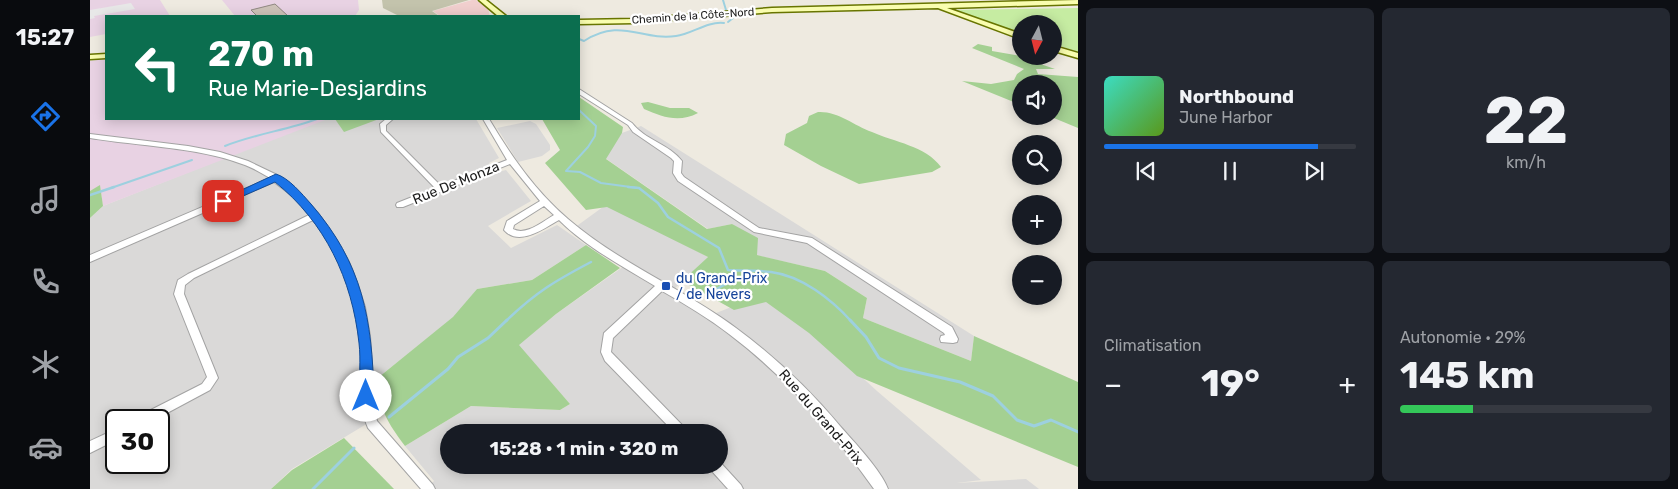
<!DOCTYPE html>
<html lang="fr">
<head>
<meta charset="utf-8">
<style>
  body { margin:0; font-family:Rubik,sans-serif; background:#242831; color:#f1f3f6; height:100vh; display:flex; flex-direction:column; font-size:19px; white-space:nowrap }
  * { box-sizing:border-box; margin:0 }
  p { font-size:16px; color:#9ea1a6 }
  .icon { flex:none; width:28px; height:28px; fill:none; stroke:currentColor; stroke-width:2; stroke-linecap:round; stroke-linejoin:round }
  .map { position:relative; flex:1; overflow:hidden }
  .details { display:flex; flex-direction:column; gap:8px; padding:8px; background:#0d0f14; width:600px }
  .details>* { flex:none }
  .top-card { position:absolute; left:15px; top:15px; width:475px; height:105px; border-radius:0px; box-shadow:0 2px 12px #0003; background:#0b6e4f; color:#fff; overflow:hidden }
  .needle { width:32px; rotate:187deg }
  .controls { position:absolute; left:922px; top:15px; display:grid; gap:10px }
  .controls a { display:grid; place-items:center; width:50px; height:50px; border-radius:50%; background:#171b24; box-shadow:0 2px 12px #0003; font-size:25px }
  .speed { position:absolute; left:15px; top:409px; display:flex; gap:10px; font-size:25px; font-weight:700; text-align:center }
  .speed>* { display:grid; place-content:center; width:65px; height:65px; border-radius:50%; background:#171b24; box-shadow:0 2px 12px #0003; line-height:1 }
  .speed .limit { border:2px solid #111; border-radius:8px; background:#fff; color:#111 }
  .pin { position:absolute; display:grid; place-items:center; width:42px; height:42px; color:#fff; margin:-21px; border-radius:10px; box-shadow:0 2px 8px #0006 }
  .me { position:absolute; width:55px; margin:-28px; rotate:0deg; stroke-linejoin:round; filter:drop-shadow(0 0 4px #0008) }
  .turn { display:flex; align-items:center; gap:18px; height:105px; padding:0 20px; font-size:22px }
  .turn .icon { width:65px; height:65px; stroke-width:2.5 }
  .turn b { display:block; font-size:35px; line-height:42px }
  .big { font-size:38px; font-weight:700; line-height:1.1 }
  .details .widget { flex:1; display:flex; flex-direction:column; justify-content:center; gap:8px; min-width:0; padding:0 18px; border-radius:8px; background:#242831 }
  .details .dial { align-items:center; gap:0 }
  .dial b { font-size:65px; line-height:1 }
  .song { display:flex; align-items:center; gap:15px }
  .cover { width:60px; height:60px; border-radius:8px; background:linear-gradient(135deg,hsl(170 70% 55%),hsl(90 70% 35%)) }
  .played { height:5px; border-radius:2px; background:linear-gradient(90deg,#1a73e8 85%,#363941 85%) }
  .keys { display:flex; justify-content:space-around; direction:ltr }
  .heat { display:flex; justify-content:space-between; align-items:center; font-size:28px; direction:ltr }
  .charge { height:8px; border-radius:4px; background:linear-gradient(90deg,#34c759 29%,#363941 0) }
  .details .tiles { flex:1; display:grid; gap:8px; grid-template-columns:repeat(2,1fr) }
  .trip { position:absolute; left:350px; top:424px; width:288px; height:50px; border-radius:25px; background:#171b24; box-shadow:0 2px 12px #0003; font-weight:700; line-height:50px; text-align:center }
  main { display:flex; flex:1; min-height:0 }
  .tab-bar { display:flex; flex-direction:column; width:90px; justify-content:space-around; align-items:center; background:#090b0e; color:#9ea1a6 }
  .tab-bar .icon { width:35px; height:35px }
  .tab-bar .active { color:#1a73e8 }
  .tab-bar b { font-size:22px; color:#f1f3f6 }
  .map>svg:first-child { display:block }
  .residential { fill:#dad9d8; fill-rule:evenodd }
  .commercial { fill:#f1cfce }
  .industrial { fill:#e8d2e3 }
  .construction { fill:#c3c3ac }
  .grass { fill:#c6eca2 }
  .forest { fill:#a4d092 }
  .parking { fill:#e8e8e8 }
  .lines { fill:none; stroke-linecap:round; stroke-linejoin:round }
  .stream-far2 { stroke:#9dd0df; stroke-width:2 }
  .stream-far1 { stroke:#9dd0df; stroke-width:2.5 }
  .stream { stroke:#9dd0df; stroke-width:3 }
  .building { fill:#cec3b9; stroke:#908882 }
  .street-casing { stroke:#a3a3a3; stroke-width:2 }
  .secondary-casing { stroke:#687500; stroke-width:3 }
  .street { fill:#fff; fill-rule:evenodd }
  .secondary { fill:#f9fdaf; fill-rule:evenodd }
  .route { fill:#1a73e8; stroke:#114b97 }
  .transit-dot { fill:#1a4fb4; stroke:#fff; stroke-width:2 }
  .labels { text-anchor:middle; dominant-baseline:central; stroke-width:4.5; stroke-linejoin:round; paint-order:stroke }
  .far-street-label { font-size:11px; fill:#1c1c1c; stroke:#fff }
  .street-label { font-size:14px; fill:#1c1c1c; stroke:#fff }
  .transit-label { font-size:14px; fill:#164399; stroke:#fff; text-anchor:start }
</style>
</head>
<body>
<main>
<nav class="tab-bar">
<b>15:27</b>
<svg class="icon active" aria-label="directions" viewBox="0 0 24 24"><path d="M12 3l9 9-9 9-9-9zM9 14v-3h6M13 9l2 2-2 2"/></svg>
<svg class="icon" aria-label="music" viewBox="0 0 24 24"><path d="M9 18V5l10-2v13"/><circle cx="6" cy="18" r="3"/><circle cx="16" cy="16" r="3"/></svg>
<svg class="icon" aria-label="phone" viewBox="0 0 24 24"><path d="M5 4h4l2 5-3 2q2 4 5 5l2-3 5 2v4C11 20 4 13 5 4z"/></svg>
<svg class="icon" aria-label="climate" viewBox="0 0 24 24"><path d="M12 3v18M4 7l16 10M4 17L20 7"/></svg>
<svg class="icon" aria-label="car" viewBox="0 0 24 24"><path d="M5 17H2v-5l4-1 3-4h7l3 4 3 1v5h-3M9 17h6M6 11h13"/><circle cx="7" cy="17" r="2"/><circle cx="17" cy="17" r="2"/></svg>
</nav>
<div class="map">
<svg width="988" height="489" viewBox="0 0 988 489">
  <rect width="100%" height="100%" fill="#eeeae0"/>
  <g class="residential">
    <path d="M234,119H386L409,158L399,163L404,173L416,170L441,201L398,226L421,248L467,225L496,245L442,280L387,289L364,317L289,377V398L293,414L202,469L181,489H0V218L13,206ZM26,420H69V462H26Z"/>
    <polygon points="440,121 446,124 460,145 460,150 452,156 428,162 407,128"/>
    <polygon points="551,126 884,336 881,361 773,318 777,298 735,271 666,255 642,224 618,229 515,158 532,133"/>
    <path d="M517,204L618,257L582,291L621,315L672,295L693,305L787,391L891,480L867,483L936,479L949,489H335L344,481L315,446L381,406L470,410L480,404L428,345L466,314L537,264L484,228ZM359,432H629V465H359Z"/>
  </g>
  <polygon class="commercial" points="382,0 386,0 398,9 400,16 350,16 343,11"/>
  <g class="industrial">
    <polygon points="0,0 70,0 80,16 16,16 16,34 0,37"/>
    <polygon points="132,0 268,0 269,10 265,16 145,16"/>
    <polygon points="16,59 16,119 235,120 13,206 10,186 0,191 0,61"/>
  </g>
  <polygon class="construction" points="292,0 379,0 342,11 349,16 307,15 293,8"/>
  <polygon class="grass" points="988,8 988,52 964,44 964,24 931,24 931,34 858,10"/>
  <g class="forest">
    <polygon points="888,44 902,47 902,51 931,56 933,58 965,69 946,69 948,74 988,77 988,128 959,116 964,116 964,84 931,84 931,105 872,81 901,84 924,80 927,74 934,69 882,48"/>
    <polygon points="489,97 533,127 532,133 516,159 617,229 642,224 668,238 667,255 735,271 777,298 773,318 881,361 884,336 988,382 988,467 767,376 719,333 676,302 644,310 592,281 618,257 517,207 496,210 455,163 470,150 452,119 489,119"/>
    <path d="M558,102L580,108H599L608,113C589,123 572,117 554,109L551,103Z"/>
    <path d="M728,112C748,111 763,125 782,132C804,142 836,146 851,167L842,172L769,184L731,166L694,145L696,134L717,123L719,116Z"/>
    <polygon points="245,119 289,119 254,132"/>
    <polygon points="10,185 13,206 0,218 0,191"/>
    <path d="M496,245L530,268L466,314L429,345L480,404L470,410L381,406L315,446C297,421 288,409 289,377L363,317L387,289L442,280Z"/>
    <polygon points="254,438 304,489 181,489 202,470"/>
  </g>
  <polygon class="parking" points="41,3 45,9 4,16 5,18 0,19 0,10"/>
  <g class="lines">
    <g class="stream-far2">
      <polyline points="633,0 636,10"/>
      <polyline points="638,22 643,18 641,15"/>
      <path d="M489,39L494,41C531,17 551,41 586,36C602,34 617,21 634,23"/>
      <polyline points="489,110 506,126 505,136 498,147 476,171 490,172 511,183 548,188"/>
      <path d="M135,146C165,134 197,130 227,119"/>
      <polyline points="21,188 102,160"/>
    </g>
    <g class="stream-far1">
      <path d="M538,187L549,188L568,203L578,217L629,248L638,270C652,271 667,270 681,272C712,276 741,299 761,321"/>
      <polyline points="0,195 24,187"/>
      <polyline points="621,292 645,279 642,271"/>
      <path d="M416,321C446,292 465,281 501,262"/>
    </g>
    <g class="stream">
      <polyline points="760,320 776,337 789,358 809,368 870,382 903,396 927,420 944,426 961,420 988,432"/>
      <polyline points="299,417 358,369 368,357 398,338 417,320"/>
      <polyline points="223,489 264,448"/>
    </g>
  </g>
  <polygon class="building" points="185,4 198,16 167,16 161,10"/>
  <g class="lines">
    <g class="street-casing">
      <g id="street">
        <path d="M489,89L542,123C555,140 579,144 592,161L591,173L594,177L660,222L669,228L722,238L862,327L868,339L867,342L863,343L851,342L850,339L851,336L855,335L854,333L717,243L664,232L588,181L583,173L584,161L581,158L543,132L538,125L489,94Z"/>
        <path d="M296,119H303L296,125V131L351,186L417,160L393,119H399C421,156 445,191 478,219C529,263 592,288 646,328C684,356 720,390 750,426C764,442 791,470 798,489H784C743,431 696,377 639,334C618,318 595,304 572,291L523,338L521,352L595,428L597,432H584L515,361L511,352L514,333L565,286C532,266 496,247 469,220C453,229 429,247 414,230L417,221L450,201L420,164L313,207H307L306,205L307,203L345,188L291,132L290,124ZM454,206L464,215C452,222 436,236 423,229L424,225Z"/>
        <path d="M0,134L98,146L130,152L158,161L185,174L211,195L228,213L248,242L260,264L268,285L275,307L280,336L282,364L283,402L287,421L343,485L345,489H331L278,428C269,407 272,385 272,363C270,311 256,260 223,220L104,278L95,285L94,294L128,378L120,390L64,420H47L49,416L112,384L117,377L84,294L88,280L98,274L219,215L205,198L184,182L0,262V255L180,178C171,173 162,167 152,164C107,147 48,146 0,138Z"/>
        <polygon points="26,429 26,440 0,453 0,441"/>
        <polygon points="629,461 651,485 653,489 638,489 620,469 618,465 629,465"/>
      </g>
    </g>
    <g class="secondary-casing">
      <g id="secondary">
        <polygon points="389,0 396,0 416,16 408,16"/>
        <polygon points="988,0 988,4 857,8 931,34 931,39 848,8 682,12 544,23 489,24 489,20 544,19 682,8"/>
        <polygon points="964,46 988,53 988,58 964,51"/>
        <polygon points="16,54 16,58 0,59 0,55"/>
      </g>
    </g>
    <use href="#street" class="street"/>
    <use href="#secondary" class="secondary"/>
  </g>
  <path class="route" d="M186,174C199,178 212,194 221,204C273,264 282,319 284,396L282,401L276,403L271,401L269,396C269,379 271,360 269,343C262,279 235,222 185,182L137,203H129L128,201Z"/>
  <rect class="transit-dot" x="571" y="281" width="10" height="10" rx="2.5"/>
  <g class="labels">
    <g class="far-street-label">
      <text transform="translate(603 16) rotate(-4)">Chemin de la Côte-Nord</text>
    </g>
    <g class="street-label">
      <text transform="translate(366 183) rotate(-22)">Rue De Monza</text>
      <text transform="translate(731 417) rotate(49)">Rue du Grand-Prix</text>
    </g>
    <g class="transit-label">
      <text x="586" y="278">du Grand-Prix<tspan x="586" dy="16">/ de Nevers</tspan></text>
    </g>
  </g>
</svg>
<div class="controls">
<a><svg class="needle" viewBox="-14 -14 28 28"><path d="M0-13l5 13h-10z" fill="#e53935"/><path d="M0 13l5-13h-10z" fill="#9ea1a6"/></svg></a>
<a><svg class="icon" aria-label="sound" viewBox="0 0 24 24"><path d="M4 9h4l5-4v14l-5-4H4zM17 9q2 3 0 6"/></svg></a>
<a><svg class="icon" aria-label="search" viewBox="0 0 24 24"><circle cx="10" cy="10" r="6"/><path d="M15 15l6 6"/></svg></a>
<a>+</a>
<a>−</a>
</div>
<div class="speed"><div class="limit">30</div></div>
<div class="pin" style="left:133px;top:201px;background:#d93025"><svg class="icon" aria-label="arrive" viewBox="0 0 24 24"><path d="M6 21V4h12l-3 4 3 4H6"/></svg></div>
<svg class="me" style="left:276px;top:396px" viewBox="-20 -20 40 40"><circle r="19" fill="#fff"/><path d="M0-13L10 11 0 6-10 11z" fill="#1a73e8"/></svg>
<div class="trip">15:28 · 1 min · 320 m</div>
<div class="top-card">
<div class="turn"><svg class="icon" aria-label="left" viewBox="0 0 24 24"><path d="M17 20v-9H6M10 6l-5 5 5 5"/></svg><div><b>270 m</b>Rue Marie-Desjardins</div></div>
</div>
</div>
<section class="details">
<div class="tiles">
<div class="widget">
<div class="song"><i class="cover"></i><div><b>Northbound</b><p>June Harbor</p></div></div>
<div class="played"></div>
<div class="keys"><svg class="icon" aria-label="previous" viewBox="0 0 24 24"><path d="M18 5L8 12l10 7zM5 5v14"/></svg><svg class="icon" aria-label="pause" viewBox="0 0 24 24"><path d="M8 5v14M16 5v14"/></svg><svg class="icon" aria-label="next" viewBox="0 0 24 24"><path d="M6 5l10 7-10 7zM19 5v14"/></svg></div>
</div>
<div class="widget dial"><b>22</b><p>km/h</p></div>
<div class="widget"><p>Climatisation</p>
<div class="heat"><a>−</a><b class="big">19°</b><a>+</a></div>
</div>
<div class="widget"><p>Autonomie · 29%</p><b class="big">145 km</b><div class="charge"></div></div>
</div>
</section>
</main>
</body>
</html>
